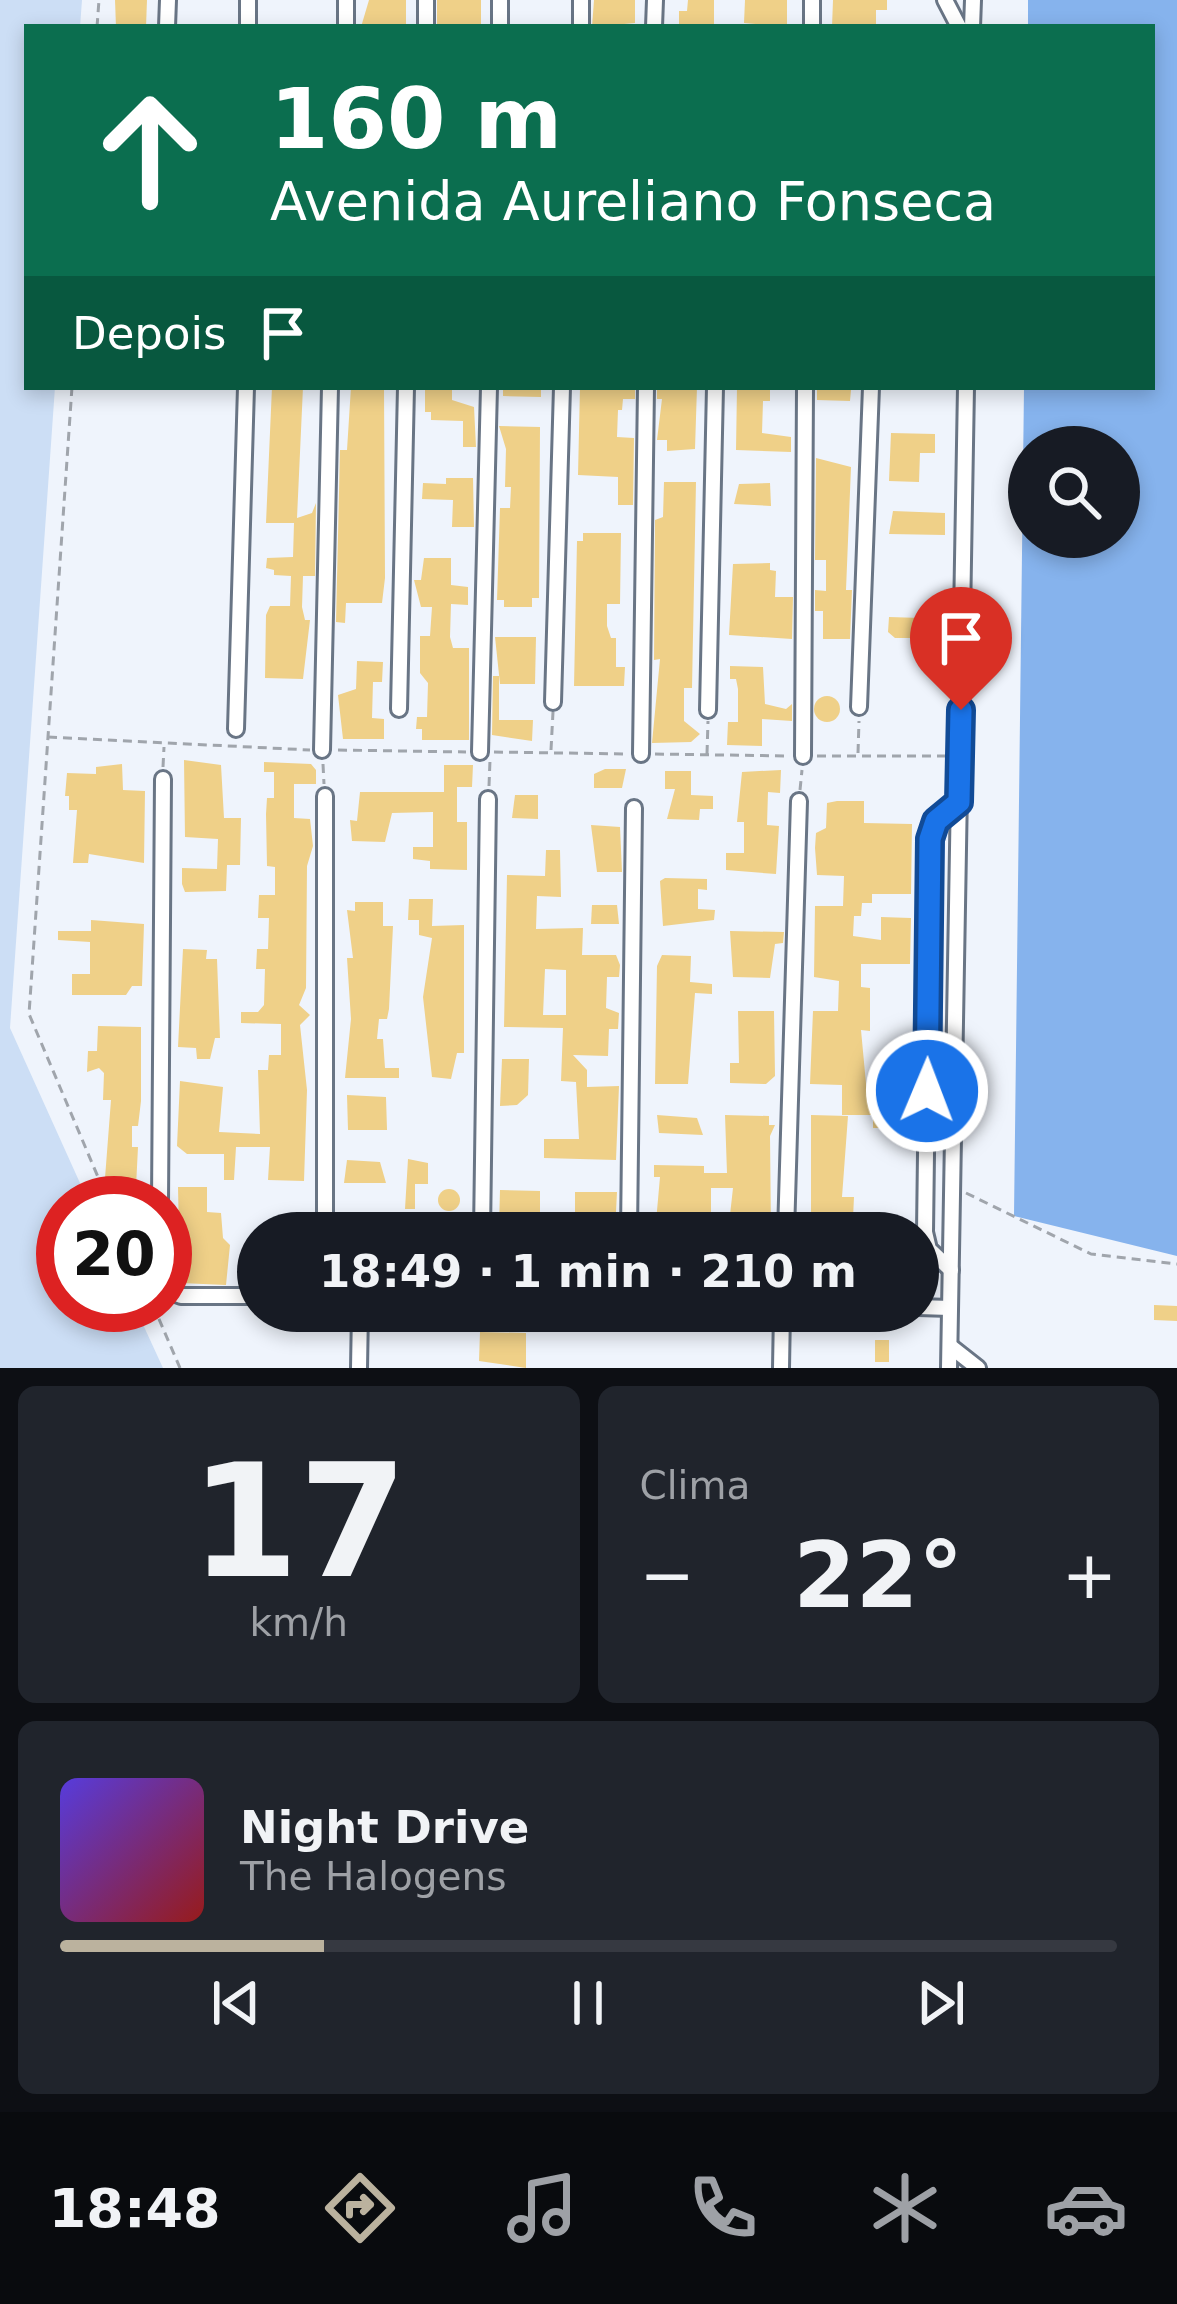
<!DOCTYPE html>
<html lang="pt">
<head>
<meta charset="utf-8">
<style>
  body { margin:0; font-family:"DejaVu Sans",sans-serif; background:#20242c; color:#f1f3f6; height:100vh; display:flex; flex-direction:column; font-size:45px; white-space:nowrap }
  * { box-sizing:border-box; margin:0 }
  p { font-size:39px; color:#9ea1a6 }
  .icon { flex:none; width:66px; height:66px; fill:none; stroke:currentColor; stroke-width:2; stroke-linecap:round; stroke-linejoin:round }
  .map { position:relative; height:1368px; overflow:hidden }
  .drawer { display:flex; flex-direction:column; gap:18px; padding:18px; background:#0d0f14; flex:1 }
  .drawer>* { flex:none }
  .guide { position:absolute; left:24px; top:24px; width:1131px; height:366px; border-radius:0px; box-shadow:0 6px 18px #0003; background:#0b6e4f; color:#fff; overflow:hidden }
  .fabs { position:absolute; left:1008px; top:426px; display:grid; gap:24px }
  .fabs a { display:grid; place-items:center; width:132px; height:132px; border-radius:50%; background:#171b24; box-shadow:0 6px 18px #0003; font-size:60px }
  .speed { position:absolute; left:36px; top:1176px; display:flex; gap:24px; font-size:60px; font-weight:700; text-align:center }
  .speed>* { display:grid; place-content:center; width:156px; height:156px; border-radius:50%; background:#171b24; box-shadow:0 6px 18px #0003; line-height:1 }
  .speed .limit { border:18px solid #d22; background:#fff; color:#111 }
  .pin { position:absolute; display:grid; place-items:center; width:102px; height:102px; color:#fff; margin:-123px -51px; border-radius:50% 50% 50% 0; rotate:-45deg; box-shadow:0 0 12px #0007 }
  .pin .icon { rotate:45deg }
  .me { position:absolute; width:132px; margin:-66px; rotate:1deg; stroke-linejoin:round; filter:drop-shadow(0 0 9px #0008) }
  .turn { display:flex; align-items:center; gap:42px; height:252px; padding:0 48px; font-size:54px }
  .turn .icon { width:156px; height:156px; stroke-width:2.5 }
  .turn b { display:block; font-size:84px; line-height:102px }
  .then { display:flex; align-items:center; height:114px; padding:0 48px; background:#0003; gap:24px; font-size:45px }
  .big { font-size:90px; font-weight:700; line-height:1.1 }
  .drawer .widget { flex:1; display:flex; flex-direction:column; justify-content:center; gap:18px; min-width:0; padding:0 42px; border-radius:18px; background:#20242c }
  .drawer .dial { align-items:center; gap:0 }
  .dial b { font-size:156px; line-height:1 }
  .song { display:flex; align-items:center; gap:36px }
  .cover { width:144px; height:144px; border-radius:18px; background:linear-gradient(135deg,hsl(250 70% 55%),hsl(0 70% 35%)) }
  .played { height:12px; border-radius:6px; background:linear-gradient(90deg,#bbb29e 25%,#363941 25%) }
  .keys { display:flex; justify-content:space-around; direction:ltr }
  .heat { display:flex; justify-content:space-between; align-items:center; font-size:66px; direction:ltr }
  .drawer .tiles { flex:1; display:grid; gap:18px; grid-template-columns:1fr 1fr }
  .widget:last-child { grid-column:span 2 }
  .trip { position:absolute; left:237px; top:1212px; width:702px; height:120px; border-radius:60px; background:#171b24; box-shadow:0 6px 18px #0003; font-weight:700; line-height:120px; text-align:center }
  .tab-bar { display:flex; height:192px; justify-content:space-around; align-items:center; background:#090b0e; color:#9ea1a6 }
  .tab-bar .icon { width:84px; height:84px }
  .tab-bar .selected { color:#bbb29e }
  .tab-bar b { font-size:54px; color:#f1f3f6 }
  .map>svg:first-child { display:block }
  .green { fill:#ccdef5 }
  .forest { fill:#86b3ed; fill-rule:evenodd }
  .building { fill:#efd088; fill-rule:evenodd }
  .lines { fill:none; stroke-linecap:round; stroke-linejoin:round }
  .minor-casing { stroke:#697585; stroke-width:20 }
  .path { stroke:#a0a5ac; stroke-width:3; stroke-dasharray:9 6; stroke-linecap:butt }
  .minor { stroke:#fff; stroke-width:14 }
  .route-casing { stroke:#114b97; stroke-width:30 }
  .route { stroke:#1a73e8; stroke-width:21 }
</style>
</head>
<body>
<div class="map">
<svg width="1177" height="1368" viewBox="0 0 1177 1368">
  <rect width="100%" height="100%" fill="#eff4fc"/>
  <polygon class="green" points="0,0 82,0 80,27 27,27 27,387 55,387 10,1028 89,1203 63,1203 63,1305 134,1305 163,1368 0,1368"/>
  <path class="forest" d="M1028,0H1177V1256L1014,1216L1024,387H1152V27H1028ZM1029,447H1119V537H1029Z"/>
  <g class="building">
    <polygon points="115,0 147,0 146,27 116,27"/>
    <polygon points="369,0 406,0 406,27 361,27"/>
    <rect x="437" y="0" width="44" height="27"/>
    <polygon points="594,0 635,0 635,23 592,27"/>
    <polygon points="688,0 714,0 714,27 679,27 679,11 687,11"/>
    <polygon points="745,0 787,0 787,27 744,23"/>
    <polygon points="833,0 887,0 887,10 876,10 876,27 832,27"/>
    <polygon points="272,387 303,387 297,518 312,513 316,503 315,576 303,576 302,607 305,620 310,620 303,679 265,678 266,615 270,606 290,606 291,576 274,575 274,570 266,568 267,558 293,557 294,523 266,523"/>
    <polygon points="351,387 384,387 385,578 382,603 346,603 345,623 336,622 340,450 347,450"/>
    <polygon points="425,387 452,387 452,400 474,407 476,447 463,447 463,421 431,420 431,412 425,412"/>
    <polygon points="503,387 541,387 541,397 503,396"/>
    <polygon points="580,387 635,387 635,399 623,399 622,410 618,410 617,437 634,438 633,505 618,505 618,477 578,475"/>
    <polygon points="657,387 697,387 695,449 667,451 667,440 657,440 662,399 657,399"/>
    <polygon points="737,387 770,387 770,401 763,401 762,433 791,437 791,452 736,450"/>
    <polygon points="817,387 851,390 850,401 817,400"/>
    <polygon points="499,426 540,427 539,598 532,598 532,607 504,607 504,600 497,600 500,508 510,508 511,487 505,487 506,449"/>
    <polygon points="891,433 935,434 935,453 920,453 919,482 889,481"/>
    <polygon points="816,458 851,467 846,590 852,590 850,639 823,639 823,611 815,611 815,590 826,591 826,560 815,560"/>
    <polygon points="446,478 473,478 474,527 452,527 453,500 422,499 423,483 446,484"/>
    <polygon points="664,482 696,482 692,688 684,688 684,721 700,734 691,742 652,743 660,659 654,660 655,520 663,517"/>
    <polygon points="770,483 771,506 734,504 739,484"/>
    <polygon points="893,511 945,513 945,535 889,534"/>
    <polygon points="583,533 621,533 620,604 607,604 607,626 611,638 616,638 616,667 625,667 624,686 574,686 577,541 583,541"/>
    <polygon points="424,558 451,558 451,585 468,587 468,605 451,604 450,637 453,648 469,648 469,740 422,740 422,729 416,729 417,717 427,717 428,683 420,673 420,636 430,636 432,607 421,607 414,580 421,580"/>
    <polygon points="770,563 770,570 776,571 775,597 793,597 792,639 729,635 733,564"/>
    <polygon points="889,617 921,618 921,627 931,627 931,638 895,638 888,632"/>
    <polygon points="495,637 536,637 535,684 500,684"/>
    <polygon points="357,661 383,662 382,682 373,682 372,718 384,719 384,739 343,739 338,695 356,689"/>
    <polygon points="730,666 763,667 765,704 786,709 792,704 792,721 762,719 762,746 727,745 728,722 738,722 738,689 736,679 730,679"/>
    <polygon points="493,676 499,676 499,720 533,720 532,741 492,735"/>
    <circle cx="827" cy="709" r="13"/>
    <polygon points="184,760 221,765 224,818 241,818 240,865 227,865 226,891 185,892 182,884 182,868 217,869 218,839 185,837"/>
    <polygon points="264,762 311,764 316,770 316,784 294,784 294,818 310,819 313,846 307,866 306,988 299,1005 310,1015 300,1025 307,1090 304,1181 268,1180 270,1147 236,1147 234,1180 224,1180 224,1154 187,1154 177,1146 180,1081 223,1087 219,1132 260,1134 258,1070 268,1070 269,1055 281,1055 281,1024 241,1023 241,1012 258,1012 264,1005 265,969 256,969 257,949 268,949 269,918 258,918 259,895 275,895 275,867 267,866 266,814 267,798 274,798 274,772 264,772"/>
    <polygon points="122,764 123,790 145,791 144,863 89,854 88,863 73,863 77,810 69,810 69,796 65,796 67,773 96,774 96,767"/>
    <polygon points="444,765 473,765 472,787 457,787 457,822 467,822 467,870 430,869 430,861 413,859 413,847 433,847 433,812 392,813 385,842 352,841 350,820 357,821 360,792 444,792"/>
    <polygon points="605,769 626,769 622,788 594,788 594,774"/>
    <polygon points="781,770 780,793 768,792 767,825 779,826 776,874 726,870 726,853 744,853 744,822 737,822 742,772"/>
    <polygon points="665,771 691,771 691,795 713,796 713,809 700,809 699,820 667,819 675,789 665,789"/>
    <polygon points="515,795 538,795 538,819 512,818"/>
    <polygon points="837,801 864,801 864,823 912,824 911,894 872,894 872,903 862,903 861,916 854,916 853,936 881,940 881,917 911,918 910,964 861,964 861,987 870,988 870,1031 861,1030 868,1105 908,1105 907,1128 873,1128 873,1115 842,1115 842,1085 810,1084 813,1011 838,1011 839,981 814,977 815,906 843,906 844,876 817,875 815,848 816,833 826,828 827,803"/>
    <polygon points="591,825 620,827 622,872 597,872"/>
    <path d="M546,850H560L561,897L537,896L536,929L583,928L582,955H616L620,965L619,977H607L606,1008L619,1013L618,1029H609L608,1056L573,1055L587,1070V1087L619,1086L616,1160L544,1158V1139H579L576,1082L561,1081L563,1028L504,1027L507,875L545,876ZM545,969L566,970V1015H543Z"/>
    <polygon points="665,878 707,879 707,890 698,889 698,909 715,910 714,920 663,926 660,881"/>
    <polygon points="409,899 433,899 432,926 464,925 464,1053 457,1053 451,1079 432,1077 423,997 432,938 419,935 419,920 408,920"/>
    <polygon points="355,902 383,902 383,926 393,926 389,1009 387,1019 379,1019 377,1039 383,1039 385,1068 399,1068 399,1078 345,1078 351,1019 347,958 353,958 347,910 355,911"/>
    <polygon points="592,905 617,905 619,924 591,924"/>
    <polygon points="91,920 144,924 142,986 132,986 126,995 72,995 72,974 90,974 90,942 58,940 58,931 91,931"/>
    <polygon points="730,931 784,932 783,943 775,944 770,978 733,977"/>
    <polygon points="183,949 207,950 206,959 217,959 220,1038 215,1038 210,1059 197,1059 196,1048 178,1047"/>
    <polygon points="662,955 691,956 690,982 712,984 712,994 695,993 688,1084 655,1084 657,966"/>
    <polygon points="738,1011 774,1011 775,1076 766,1084 730,1083 730,1063 739,1063"/>
    <polygon points="98,1026 141,1027 141,1101 138,1126 132,1126 132,1147 138,1147 136,1187 112,1187 105,1178 111,1100 103,1100 104,1073 99,1068 87,1072 88,1051 97,1051"/>
    <polygon points="502,1059 529,1059 528,1095 517,1105 500,1106"/>
    <polygon points="347,1095 386,1097 387,1130 348,1130"/>
    <polygon points="657,1115 697,1118 703,1135 659,1133"/>
    <polygon points="725,1115 769,1116 769,1125 775,1125 770,1136 771,1233 728,1233 733,1188 711,1188 711,1215 693,1214 693,1233 655,1233 660,1177 654,1177 654,1165 704,1166 704,1173 727,1173"/>
    <polygon points="811,1115 848,1116 842,1197 854,1197 853,1218 848,1218 845,1233 811,1233"/>
    <polygon points="408,1159 428,1163 428,1184 415,1184 415,1209 405,1209"/>
    <polygon points="347,1160 380,1162 386,1183 344,1183"/>
    <polygon points="178,1187 207,1187 207,1212 221,1213 223,1238 230,1245 226,1285 180,1283"/>
    <circle cx="449" cy="1200" r="11"/>
    <polygon points="500,1190 540,1191 540,1217 547,1218 575,1218 575,1192 617,1192 615,1231 528,1227 528,1233 506,1233 506,1226 499,1226"/>
    <polygon points="1154,1305 1177,1306 1177,1321 1154,1320"/>
    <polygon points="480,1332 526,1333 526,1368 479,1361"/>
    <rect x="875" y="1340" width="14" height="22"/>
  </g>
  <g class="lines">
    <g class="minor-casing">
      <g id="minor">
        <polyline points="945,0 959,27"/>
        <polyline points="167,27 168,0"/>
        <polyline points="248,27 248,0"/>
        <polyline points="346,27 346,0"/>
        <polyline points="426,27 426,0"/>
        <polyline points="500,27 500,0"/>
        <polyline points="581,27 581,0"/>
        <polyline points="654,27 655,0"/>
        <polyline points="812,27 812,0"/>
        <polyline points="972,27 973,0"/>
        <polyline points="553,702 562,387"/>
        <polyline points="859,707 871,387"/>
        <polyline points="399,709 406,387"/>
        <polyline points="708,710 715,387"/>
        <polyline points="236,729 246,387"/>
        <polyline points="322,750 330,387"/>
        <polyline points="480,752 489,387"/>
        <polyline points="641,754 646,387"/>
        <polyline points="803,756 805,387"/>
        <polyline points="325,796 325,1233"/>
        <polyline points="160,1203 163,779"/>
        <polyline points="482,1233 488,799"/>
        <polyline points="629,1233 634,808"/>
        <polyline points="786,1233 799,801"/>
        <polyline points="951,1270 929,1249 925,1232 930,839 936,821 959,802"/>
        <polyline points="165,1290 181,1296 258,1296"/>
        <polyline points="918,1307 950,1308"/>
        <polyline points="950,1346 978,1368"/>
        <polyline points="359,1368 360,1311"/>
        <polyline points="781,1368 782,1311"/>
        <polyline points="949,1368 966,387"/>
      </g>
    </g>
    <g class="path">
      <polyline points="97,27 99,0"/>
      <polyline points="72,387 29,1014 109,1203"/>
      <polyline points="48,737 310,750"/>
      <polyline points="338,750 466,752"/>
      <polyline points="551,750 553,712"/>
      <polyline points="494,752 628,754"/>
      <polyline points="858,753 859,721"/>
      <polyline points="655,754 790,756"/>
      <polyline points="707,754 708,721"/>
      <polyline points="817,756 946,756"/>
      <polyline points="323,764 324,784"/>
      <polyline points="163,767 164,747"/>
      <polyline points="489,786 490,760"/>
      <polyline points="800,790 802,770"/>
      <polyline points="966,1193 1091,1254 1177,1264"/>
      <polyline points="153,1305 180,1368"/>
    </g>
    <use href="#minor" class="minor"/>
  </g>
  <g class="lines">
    <g class="route-casing">
      <polyline id="route" points="927,1091 930,839 936,821 959,802 961,710"/>
    </g>
    <use href="#route" class="route"/>
  </g>
</svg>
<div class="fabs">
<a><svg class="icon" aria-label="search" viewBox="0 0 24 24"><circle cx="10" cy="10" r="6"/><path d="M15 15l6 6"/></svg></a>
</div>
<div class="speed"><div class="limit">20</div></div>
<div class="pin" style="left:961px;top:710px;background:#d93025"><svg class="icon" aria-label="arrive" viewBox="0 0 24 24"><path d="M6 21V4h12l-3 4 3 4H6"/></svg></div>
<svg class="me" style="left:927px;top:1091px" viewBox="-20 -20 40 40"><circle r="17" fill="#1a73e8" stroke="#fff" stroke-width="3"/><path d="M0-11L8 9 0 5-8 9z" fill="#fff"/></svg>
<div class="trip">18:49 · 1 min · 210 m</div>
<div class="guide">
<div class="turn"><svg class="icon" aria-label="ahead" viewBox="0 0 24 24"><path d="M12 20V5M6 11l6-6 6 6"/></svg><div><b>160 m</b>Avenida Aureliano Fonseca</div></div>
<div class="then">Depois<svg class="icon" aria-label="arrive" viewBox="0 0 24 24"><path d="M6 21V4h12l-3 4 3 4H6"/></svg></div>
</div>
</div>
<section class="drawer">
<div class="tiles">
<div class="widget dial"><b>17</b><p>km/h</p></div>
<div class="widget"><p>Clima</p>
<div class="heat"><a>−</a><b class="big">22°</b><a>+</a></div>
</div>
<div class="widget">
<div class="song"><i class="cover"></i><div><b>Night Drive</b><p>The Halogens</p></div></div>
<div class="played"></div>
<div class="keys"><svg class="icon" aria-label="previous" viewBox="0 0 24 24"><path d="M18 5L8 12l10 7zM5 5v14"/></svg><svg class="icon" aria-label="pause" viewBox="0 0 24 24"><path d="M8 5v14M16 5v14"/></svg><svg class="icon" aria-label="next" viewBox="0 0 24 24"><path d="M6 5l10 7-10 7zM19 5v14"/></svg></div>
</div>
</div>
</section>
<nav class="tab-bar">
<b>18:48</b>
<svg class="icon selected" aria-label="directions" viewBox="0 0 24 24"><path d="M12 3l9 9-9 9-9-9zM9 14v-3h6M13 9l2 2-2 2"/></svg>
<svg class="icon" aria-label="music" viewBox="0 0 24 24"><path d="M9 18V5l10-2v13"/><circle cx="6" cy="18" r="3"/><circle cx="16" cy="16" r="3"/></svg>
<svg class="icon" aria-label="phone" viewBox="0 0 24 24"><path d="M5 4h4l2 5-3 2q2 4 5 5l2-3 5 2v4C11 20 4 13 5 4z"/></svg>
<svg class="icon" aria-label="climate" viewBox="0 0 24 24"><path d="M12 3v18M4 7l16 10M4 17L20 7"/></svg>
<svg class="icon" aria-label="car" viewBox="0 0 24 24"><path d="M5 17H2v-5l4-1 3-4h7l3 4 3 1v5h-3M9 17h6M6 11h13"/><circle cx="7" cy="17" r="2"/><circle cx="17" cy="17" r="2"/></svg>
</nav>
</body>
</html>
